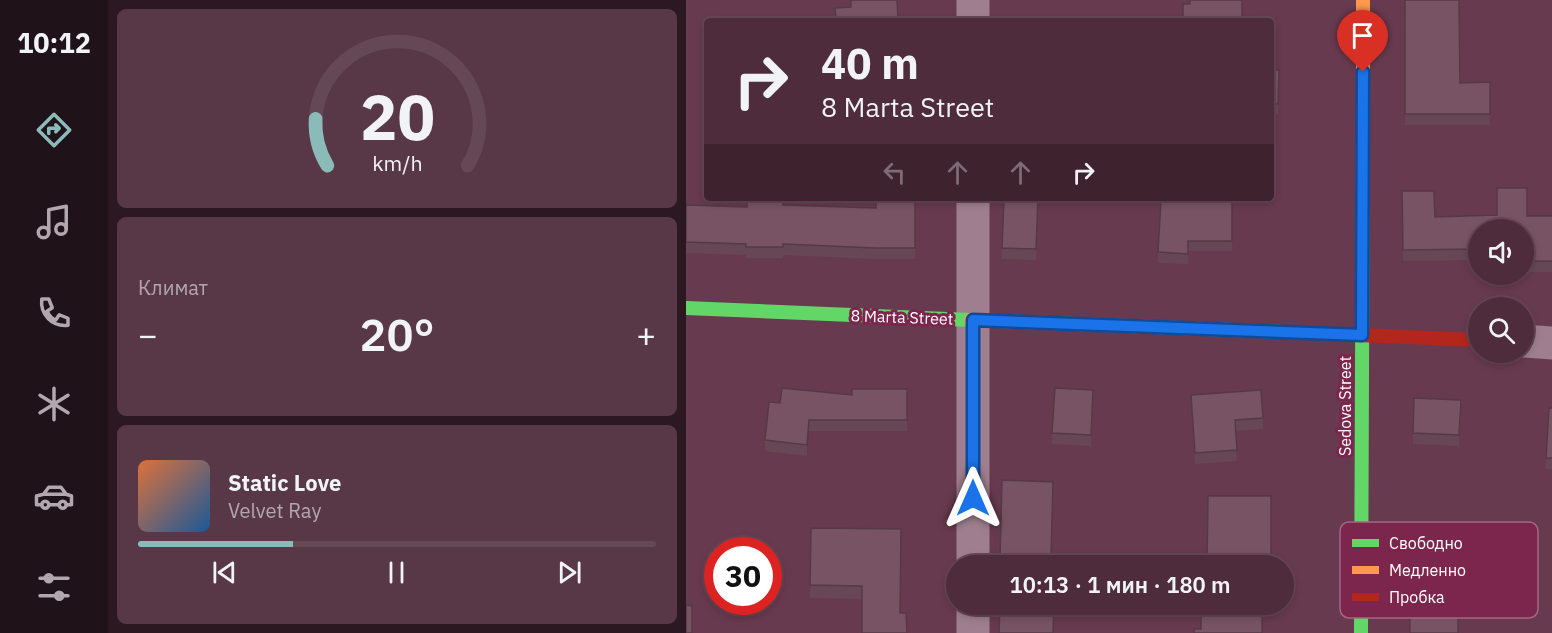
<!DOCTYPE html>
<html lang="ru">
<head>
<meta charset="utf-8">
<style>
  body { margin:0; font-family:"IBM Plex Sans",sans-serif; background:#583846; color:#f1f3f6; height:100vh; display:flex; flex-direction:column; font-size:22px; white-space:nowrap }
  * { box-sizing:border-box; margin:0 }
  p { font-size:20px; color:#b3a7af }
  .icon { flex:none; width:33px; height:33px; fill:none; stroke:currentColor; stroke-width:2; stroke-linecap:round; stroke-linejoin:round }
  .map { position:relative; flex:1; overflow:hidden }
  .panel { display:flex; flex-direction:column; gap:9px; padding:9px; background:#2b1820; width:578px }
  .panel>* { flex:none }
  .guide { position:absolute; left:18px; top:18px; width:570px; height:183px; border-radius:6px; box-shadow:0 3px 9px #0003,0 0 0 2px #654855; background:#4e2c3b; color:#f1f3f6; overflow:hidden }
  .controls { position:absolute; left:782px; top:219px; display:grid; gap:12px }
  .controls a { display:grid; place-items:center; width:66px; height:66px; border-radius:50%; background:#4e2c3b; box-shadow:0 3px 9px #0003,0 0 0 2px #654855; font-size:30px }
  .speed { position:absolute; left:18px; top:537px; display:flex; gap:12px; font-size:30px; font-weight:700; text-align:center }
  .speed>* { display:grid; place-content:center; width:78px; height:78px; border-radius:50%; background:#4e2c3b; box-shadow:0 3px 9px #0003,0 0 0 2px #654855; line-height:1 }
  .speed .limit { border:9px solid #d22; background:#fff; color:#111 }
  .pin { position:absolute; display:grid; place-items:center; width:51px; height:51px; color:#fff; margin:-62px -26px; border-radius:50% 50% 50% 0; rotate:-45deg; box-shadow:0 0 6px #0007 }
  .pin .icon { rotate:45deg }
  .me { position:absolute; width:66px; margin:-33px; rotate:0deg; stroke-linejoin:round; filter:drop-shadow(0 0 4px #0008) }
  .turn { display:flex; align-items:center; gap:21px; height:126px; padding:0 18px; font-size:27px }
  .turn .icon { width:78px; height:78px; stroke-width:2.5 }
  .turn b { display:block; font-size:42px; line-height:51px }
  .lanes { display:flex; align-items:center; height:57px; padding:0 18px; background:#0003; justify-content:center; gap:30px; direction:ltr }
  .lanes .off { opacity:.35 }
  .big { font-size:45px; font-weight:600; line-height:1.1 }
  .panel .card { flex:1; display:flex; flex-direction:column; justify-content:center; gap:9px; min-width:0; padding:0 21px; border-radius:9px; background:#583846 }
  .panel .dial { align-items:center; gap:0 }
  .dial svg { height:156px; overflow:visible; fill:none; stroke:#654855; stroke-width:7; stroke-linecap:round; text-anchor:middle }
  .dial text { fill:#f1f3f6; stroke:none }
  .song { display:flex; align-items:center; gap:18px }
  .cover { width:72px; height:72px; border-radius:9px; background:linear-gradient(135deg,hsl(20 70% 55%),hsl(210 70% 35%)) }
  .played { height:6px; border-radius:3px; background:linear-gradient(90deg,#8bbbb9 30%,#654855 30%) }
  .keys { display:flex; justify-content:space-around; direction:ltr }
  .heat { display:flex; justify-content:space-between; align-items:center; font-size:33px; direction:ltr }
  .trip { position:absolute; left:260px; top:555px; width:348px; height:60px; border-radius:30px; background:#4e2c3b; box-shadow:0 3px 9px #0003,0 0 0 2px #654855; font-weight:600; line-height:60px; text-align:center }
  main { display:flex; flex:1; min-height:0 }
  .dock { display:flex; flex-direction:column; width:108px; justify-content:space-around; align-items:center; background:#1f1218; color:#b3a7af }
  .dock .icon { width:42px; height:42px }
  .dock .selected { color:#8bbbb9 }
  .dock b { font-size:27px; color:#f1f3f6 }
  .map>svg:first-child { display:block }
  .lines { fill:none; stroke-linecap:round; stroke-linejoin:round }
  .street { stroke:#9f7f8f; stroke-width:33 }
  .fast { stroke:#63d668; stroke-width:14 }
  .slow { stroke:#ff974d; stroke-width:14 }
  .jam { stroke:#b3261e; stroke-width:14 }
  .wall { fill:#674756 }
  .shaded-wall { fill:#543a46 }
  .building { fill:#785364; stroke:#543a46; stroke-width:1.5 }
  .route-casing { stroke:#114b97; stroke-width:15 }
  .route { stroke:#1a73e8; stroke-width:10 }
  .labels { text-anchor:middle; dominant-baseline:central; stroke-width:6; stroke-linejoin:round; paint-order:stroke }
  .street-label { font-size:16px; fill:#fff; stroke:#7c264e }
  .key { fill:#7c264e; stroke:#a36783; stroke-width:1.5 }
  .key-label { font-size:16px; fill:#fff }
</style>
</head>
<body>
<main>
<nav class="dock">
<b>10:12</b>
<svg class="icon selected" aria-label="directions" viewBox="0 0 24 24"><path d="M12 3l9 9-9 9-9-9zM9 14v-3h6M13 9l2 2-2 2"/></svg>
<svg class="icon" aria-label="music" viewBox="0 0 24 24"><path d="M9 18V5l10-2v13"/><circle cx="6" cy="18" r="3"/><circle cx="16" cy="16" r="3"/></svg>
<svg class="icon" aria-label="phone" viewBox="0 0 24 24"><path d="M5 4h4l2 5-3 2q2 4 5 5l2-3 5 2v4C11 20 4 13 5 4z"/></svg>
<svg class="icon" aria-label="climate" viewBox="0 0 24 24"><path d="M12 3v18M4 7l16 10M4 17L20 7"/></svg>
<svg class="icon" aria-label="car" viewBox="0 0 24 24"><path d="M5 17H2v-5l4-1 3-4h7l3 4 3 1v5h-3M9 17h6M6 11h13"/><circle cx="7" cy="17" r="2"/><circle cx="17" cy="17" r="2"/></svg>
<svg class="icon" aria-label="filters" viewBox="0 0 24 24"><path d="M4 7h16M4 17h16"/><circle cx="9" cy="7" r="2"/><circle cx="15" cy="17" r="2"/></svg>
</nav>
<section class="panel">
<div class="card dial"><svg viewBox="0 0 100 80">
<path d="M14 69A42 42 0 1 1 86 69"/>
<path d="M14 69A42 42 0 0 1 8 45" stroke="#8bbbb9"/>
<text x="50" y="56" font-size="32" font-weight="700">20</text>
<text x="50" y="72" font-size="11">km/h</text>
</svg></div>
<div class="card"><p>Климат</p>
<div class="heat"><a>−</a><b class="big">20°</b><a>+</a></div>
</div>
<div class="card">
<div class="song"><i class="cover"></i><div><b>Static Love</b><p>Velvet Ray</p></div></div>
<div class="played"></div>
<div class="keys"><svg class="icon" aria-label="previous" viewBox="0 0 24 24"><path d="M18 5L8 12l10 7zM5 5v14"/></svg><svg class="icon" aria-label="pause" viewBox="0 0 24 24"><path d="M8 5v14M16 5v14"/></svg><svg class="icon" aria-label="next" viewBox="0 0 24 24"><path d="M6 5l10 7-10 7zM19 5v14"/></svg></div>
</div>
</section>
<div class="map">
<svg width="867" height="633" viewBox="0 0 867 633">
  <rect width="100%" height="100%" fill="#683a4f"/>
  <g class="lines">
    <g class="street">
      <polyline points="287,21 287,0"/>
      <polyline points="287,198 287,566"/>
      <polyline points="837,341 867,343"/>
      <polyline points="287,604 287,633"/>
    </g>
    <g class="fast">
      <polyline points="0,308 285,320"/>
      <polyline points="675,633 677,119"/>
    </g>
    <g class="slow">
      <polyline points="677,119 677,0"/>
      <polyline points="285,320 599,332"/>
    </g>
    <polyline class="jam" points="599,332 792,340"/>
  </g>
  <g class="wall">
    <polygon points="718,13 774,83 804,82 804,125 719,125"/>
    <polygon points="585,70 593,70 592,114 585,114"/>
    <polygon points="716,191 749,217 867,216 867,272 837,272 837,230 792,230 792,260 717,261"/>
    <polygon points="229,198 229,259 190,259 97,255 97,258 60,258 60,255 0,253 0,205 61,207 97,205 190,208"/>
    <polygon points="352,198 350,260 316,259 316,248"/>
    <polygon points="546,198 546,251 502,251 502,264 472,263 472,252 520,202"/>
    <polygon points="221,389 221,431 123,431 121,456 79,451 79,440 94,403"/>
    <polygon points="505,395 577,418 577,429 549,431 551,461 509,464"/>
    <polygon points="407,401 405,446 366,444 366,433"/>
    <polygon points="867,408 867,469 860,469 860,458"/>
    <polygon points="775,411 773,446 727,444 727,433"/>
    <polygon points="125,528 214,613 176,599 124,598"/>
    <polygon points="802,531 802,577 772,577 743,599"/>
    <polygon points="515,604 587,604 587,613 576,613 576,633 515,629"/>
  </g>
  <polygon class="shaded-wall" points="123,420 123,431 121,456 121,445"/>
  <g class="building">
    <polygon points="165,0 211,0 212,21 150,21 149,8 165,7"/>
    <polygon points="504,0 556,0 556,21 497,21 497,4 504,4"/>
    <polygon points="719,0 773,0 774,83 804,82 804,114 719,114"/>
    <polygon points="585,70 593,70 592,104 585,103"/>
    <polygon points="811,188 841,188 841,216 867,216 867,261 837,261 837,230 792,230 792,249 717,250 716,191 748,191 749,217 811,215"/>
    <polygon points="61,198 97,198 97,205 190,208 190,198 229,198 229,248 190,248 97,244 97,247 60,247 60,244 0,242 0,205 61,207"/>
    <polygon points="318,198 352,198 350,249 316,248"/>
    <polygon points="520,198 546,198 546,241 502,241 502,254 472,252 475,201 520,202"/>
    <polygon points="96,388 166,395 166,389 221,389 221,420 123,420 121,445 79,440 83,402 94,403"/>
    <polygon points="369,388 407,390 405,435 366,433"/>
    <polygon points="575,390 577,418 549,420 551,450 509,453 505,395"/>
    <polygon points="728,398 775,400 773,435 727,433"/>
    <polygon points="863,408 867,408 867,458 860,458"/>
    <polygon points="316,480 367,482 365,558 369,558 369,566 310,566 310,558 314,558"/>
    <polygon points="522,496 585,496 585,561 587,561 587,566 521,566"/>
    <polygon points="125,528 215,529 214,613 220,613 221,633 176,633 176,586 124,585"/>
    <polygon points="743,531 802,531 802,566 772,566 772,633 724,633 724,599 743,599"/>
    <polygon points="314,604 368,604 367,633 313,633"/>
    <polygon points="515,604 576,604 576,633 508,633 508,629 515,629"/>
    <polygon points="0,605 6,606 6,633 0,633"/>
  </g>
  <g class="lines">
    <g class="route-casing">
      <polyline id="route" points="287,498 287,320 676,335 677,72"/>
    </g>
    <use href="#route" class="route"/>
  </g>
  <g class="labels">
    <g class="street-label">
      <text transform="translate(216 317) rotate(2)">8 Marta Street</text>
      <text transform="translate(659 406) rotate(-90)">Sedova Street</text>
    </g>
  </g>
  <rect x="654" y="522" width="198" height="96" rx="9" class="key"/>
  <rect x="666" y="539" width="27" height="8" fill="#63d668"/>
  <rect x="666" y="566" width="27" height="8" fill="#ff974d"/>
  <rect x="666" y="593" width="27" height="8" fill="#b3261e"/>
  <g class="key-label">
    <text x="703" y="549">Свободно</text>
    <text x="703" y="576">Медленно</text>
    <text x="703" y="603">Пробка</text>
  </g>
</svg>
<div class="controls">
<a><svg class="icon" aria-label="sound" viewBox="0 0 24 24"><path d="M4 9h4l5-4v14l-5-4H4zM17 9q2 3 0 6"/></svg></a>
<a><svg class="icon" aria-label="search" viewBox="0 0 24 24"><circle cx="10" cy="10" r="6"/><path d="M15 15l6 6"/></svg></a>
</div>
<div class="speed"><div class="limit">30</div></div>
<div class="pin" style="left:677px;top:72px;background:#d93025"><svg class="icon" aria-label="arrive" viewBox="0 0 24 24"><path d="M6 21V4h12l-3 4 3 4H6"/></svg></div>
<svg class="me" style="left:287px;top:498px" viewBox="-20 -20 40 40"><path d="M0-17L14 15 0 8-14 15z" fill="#1a73e8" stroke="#fff" stroke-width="4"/></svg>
<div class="trip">10:13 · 1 мин · 180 m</div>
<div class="guide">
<div class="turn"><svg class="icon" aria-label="right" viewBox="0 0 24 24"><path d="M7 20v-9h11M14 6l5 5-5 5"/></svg><div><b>40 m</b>8 Marta Street</div></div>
<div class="lanes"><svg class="icon off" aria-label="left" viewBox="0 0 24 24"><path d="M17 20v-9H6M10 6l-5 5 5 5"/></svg><svg class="icon off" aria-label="ahead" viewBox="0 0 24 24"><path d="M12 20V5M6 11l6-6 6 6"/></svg><svg class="icon off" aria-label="ahead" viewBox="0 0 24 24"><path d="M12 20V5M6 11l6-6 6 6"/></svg><svg class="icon" aria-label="right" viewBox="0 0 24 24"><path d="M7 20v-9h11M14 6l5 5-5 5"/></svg></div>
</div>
</div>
</main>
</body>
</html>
